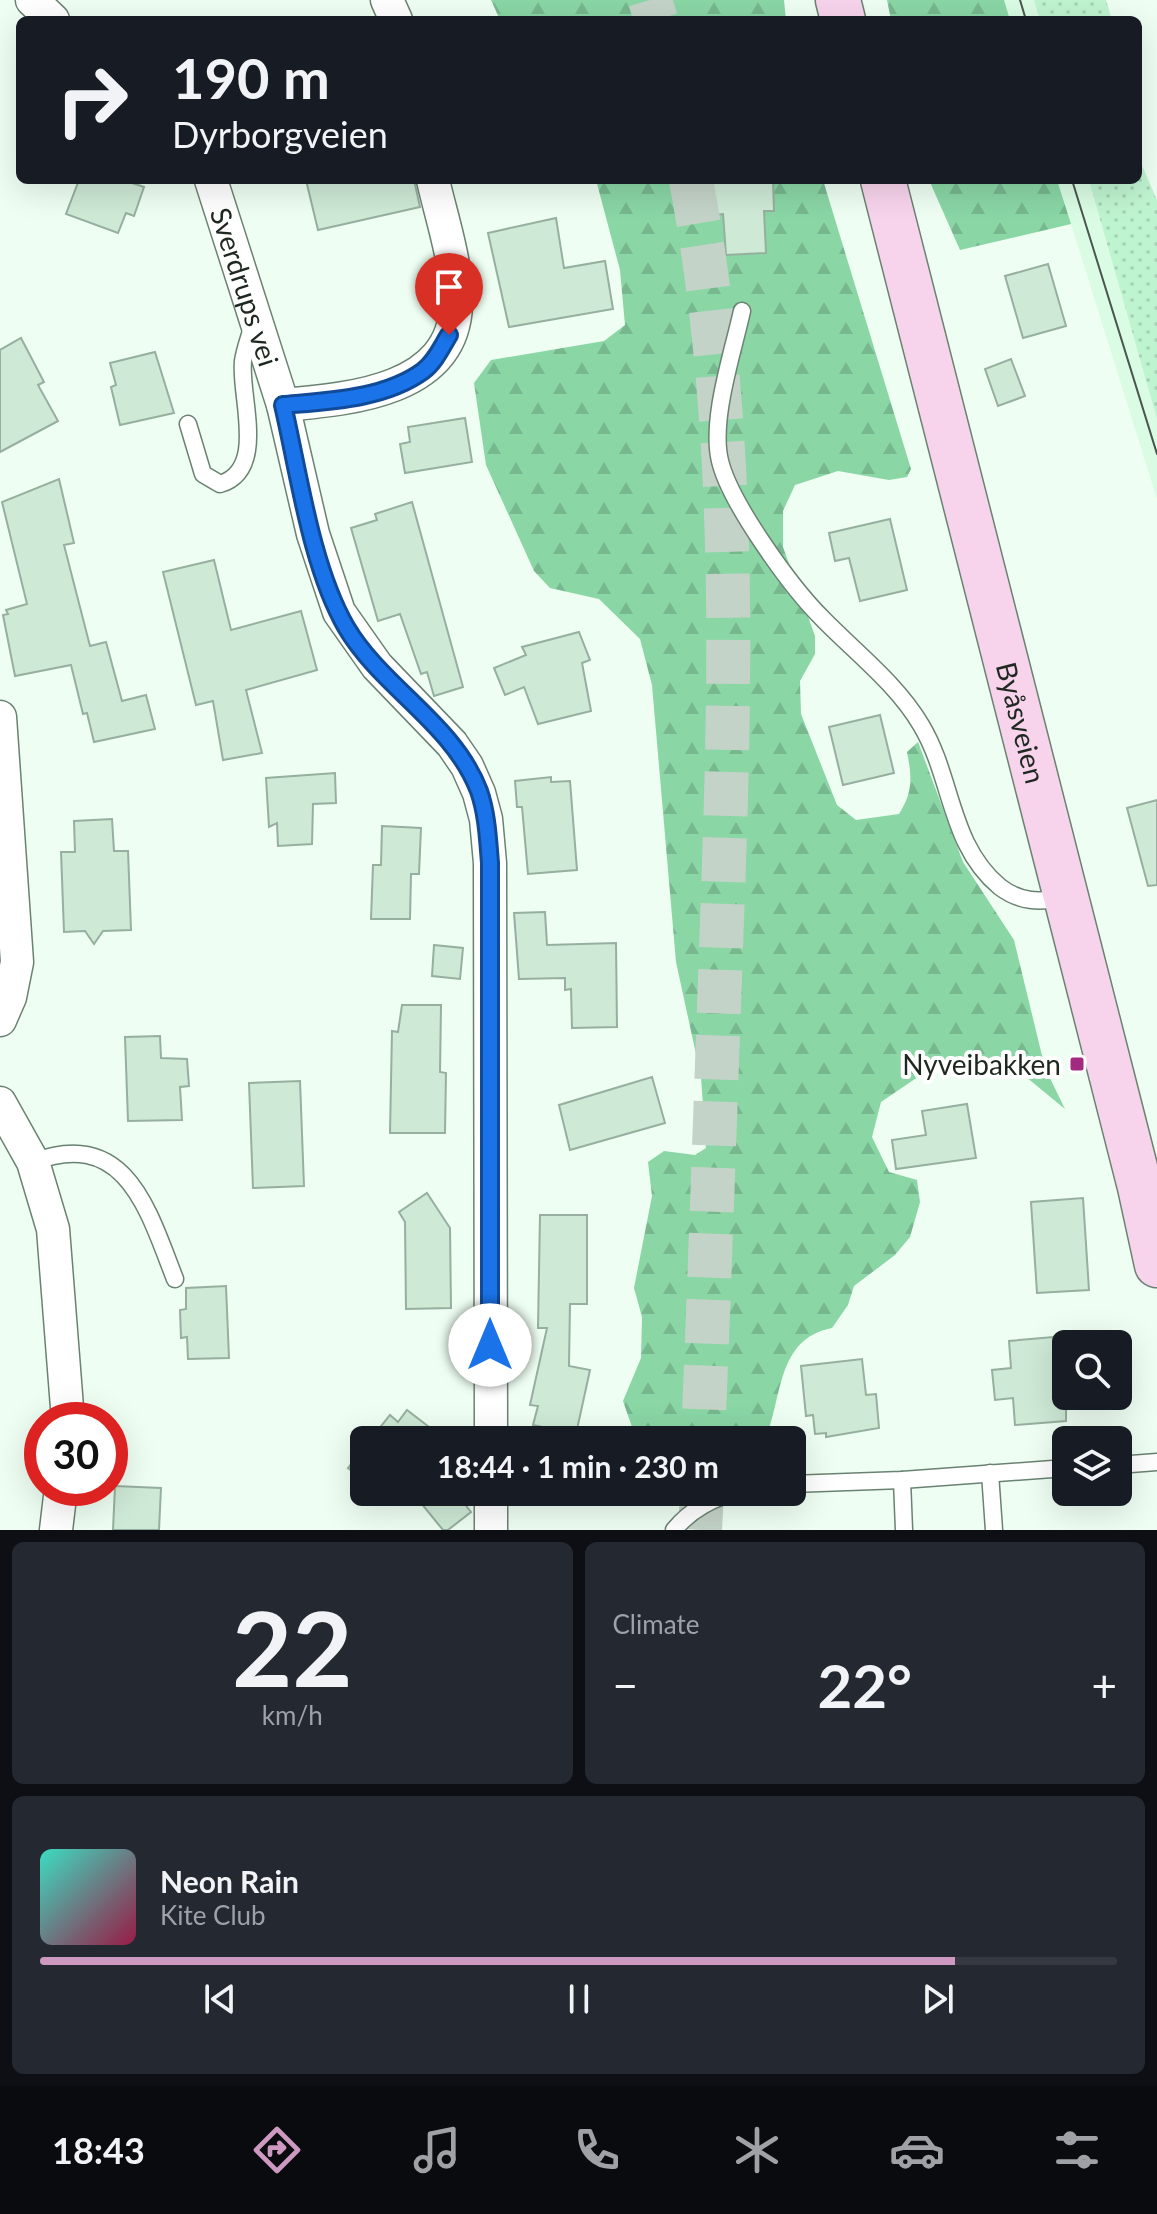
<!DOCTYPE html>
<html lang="en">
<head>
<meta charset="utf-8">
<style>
  body { margin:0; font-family:Lato,sans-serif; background:#242831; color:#f1f3f6; height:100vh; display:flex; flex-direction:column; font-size:30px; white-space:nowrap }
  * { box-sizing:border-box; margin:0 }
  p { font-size:26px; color:#9ea1a6 }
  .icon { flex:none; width:44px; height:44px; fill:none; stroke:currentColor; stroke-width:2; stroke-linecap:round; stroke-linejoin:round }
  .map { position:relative; height:1530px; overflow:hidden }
  .side { display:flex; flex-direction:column; gap:12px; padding:12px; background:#0d0f14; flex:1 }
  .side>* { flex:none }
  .hud { position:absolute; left:16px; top:16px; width:1126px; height:168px; border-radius:12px; box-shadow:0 8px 32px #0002; background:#171b24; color:#f1f3f6; overflow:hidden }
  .controls { position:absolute; left:1052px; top:1330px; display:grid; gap:16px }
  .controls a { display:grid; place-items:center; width:80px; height:80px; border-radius:12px; background:#171b24; box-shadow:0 8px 32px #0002; font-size:40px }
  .speed { position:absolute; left:24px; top:1402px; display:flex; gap:16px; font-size:40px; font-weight:700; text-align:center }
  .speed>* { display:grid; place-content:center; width:104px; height:104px; border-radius:50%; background:#171b24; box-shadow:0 8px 32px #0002; line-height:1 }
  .speed .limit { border:12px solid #d22; background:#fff; color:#111 }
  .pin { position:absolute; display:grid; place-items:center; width:68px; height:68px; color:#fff; margin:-82px -34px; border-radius:50% 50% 50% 0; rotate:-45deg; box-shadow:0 0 8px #0007 }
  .pin .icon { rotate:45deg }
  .me { position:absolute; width:88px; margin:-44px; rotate:0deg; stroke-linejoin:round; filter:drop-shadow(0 0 6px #0008) }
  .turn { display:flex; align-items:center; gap:28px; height:168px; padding:0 24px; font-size:36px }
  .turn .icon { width:104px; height:104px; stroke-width:2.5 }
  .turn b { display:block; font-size:56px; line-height:68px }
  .big { font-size:60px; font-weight:700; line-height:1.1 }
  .side .card { flex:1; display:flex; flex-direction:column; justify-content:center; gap:12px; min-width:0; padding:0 28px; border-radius:12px; background:#242831 }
  .side .dial { align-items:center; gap:0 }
  .dial b { font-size:104px; line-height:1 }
  .song { display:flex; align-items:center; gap:24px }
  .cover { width:96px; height:96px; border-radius:12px; background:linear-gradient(135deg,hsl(170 70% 55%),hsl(340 70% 35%)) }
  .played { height:8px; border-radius:4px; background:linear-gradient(90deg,#cd99c1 85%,#363941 85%) }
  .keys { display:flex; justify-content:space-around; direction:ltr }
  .heat { display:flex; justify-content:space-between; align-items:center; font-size:44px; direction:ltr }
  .side .tiles { flex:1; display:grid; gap:12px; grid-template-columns:1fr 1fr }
  .card:last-child { grid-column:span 2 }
  .trip { position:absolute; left:350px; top:1426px; width:456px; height:80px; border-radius:12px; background:#171b24; box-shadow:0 8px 32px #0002; font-weight:700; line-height:80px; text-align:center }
  .tabs { display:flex; height:128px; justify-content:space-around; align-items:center; background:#090b0e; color:#9ea1a6 }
  .tabs .icon { width:56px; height:56px }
  .tabs .selected { color:#cd99c1 }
  .tabs b { font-size:36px; color:#f1f3f6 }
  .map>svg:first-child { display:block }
  .built { fill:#dafce4 }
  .grass { fill:url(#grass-dots) }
  .forest { fill:url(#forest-firs) }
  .building { fill:#cee9d6; stroke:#96af9e; stroke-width:2 }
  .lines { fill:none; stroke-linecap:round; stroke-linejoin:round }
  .highway-tunnel { stroke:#c4d3c8; stroke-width:44; stroke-dasharray:44 22; stroke-linecap:butt }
  .lane-casing { stroke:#6a8272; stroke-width:19 }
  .street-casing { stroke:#6a8272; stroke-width:35 }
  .secondary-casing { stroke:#6a8272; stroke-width:47 }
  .lane { stroke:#fff; stroke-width:16 }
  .street { stroke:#fff; stroke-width:32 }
  .secondary { stroke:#f8d4ec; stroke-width:44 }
  .tram { stroke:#4a564e; stroke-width:2 }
  .route-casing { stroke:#114b97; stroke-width:20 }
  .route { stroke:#1a73e8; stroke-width:14 }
  .poi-dot { fill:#a22a81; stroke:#fff; stroke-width:3 }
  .labels { text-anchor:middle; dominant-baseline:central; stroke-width:8; stroke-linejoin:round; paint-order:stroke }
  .street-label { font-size:28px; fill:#1e2821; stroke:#fff }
  .poi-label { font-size:28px; fill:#1e2821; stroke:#fff; text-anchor:end }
</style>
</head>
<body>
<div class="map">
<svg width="1157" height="1530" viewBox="0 0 1157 1530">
  <defs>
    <pattern id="grass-dots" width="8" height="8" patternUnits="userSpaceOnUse" patternTransform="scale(2)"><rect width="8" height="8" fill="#bff4d0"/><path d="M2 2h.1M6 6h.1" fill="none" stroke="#a4d1b2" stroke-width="1.8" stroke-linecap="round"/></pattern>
    <pattern id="forest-firs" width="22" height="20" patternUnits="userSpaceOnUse" patternTransform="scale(2)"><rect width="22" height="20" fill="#8ad6a5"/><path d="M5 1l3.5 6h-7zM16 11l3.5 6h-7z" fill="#77b88e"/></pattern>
  </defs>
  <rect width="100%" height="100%" fill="#eefef2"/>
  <g class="built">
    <polygon points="979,0 1055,0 1059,20 987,20"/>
    <polygon points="1052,180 1092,180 1157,419 1157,499 1071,224"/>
  </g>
  <g class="grass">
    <polygon points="1034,0 1106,0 1112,20 1040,20"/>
    <polygon points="1138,156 1157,200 1157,419 1089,180 1138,180"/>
  </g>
  <g class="forest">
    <polygon points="491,0 784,0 786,20 500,20"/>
    <polygon points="887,0 1004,0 1010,20 891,20"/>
    <path d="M596,180H823L911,469L907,477L889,480L838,471L795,485L783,511V547L815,636V654L800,681L801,714L837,805L856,820L899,814C913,792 912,777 907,752L918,742L963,862L1014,940L1045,1068L1065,1109L1015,1068L990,1059L937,1064L881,1102L872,1137L889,1172L917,1180L920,1202L910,1237L895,1255L854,1286L848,1305L832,1328C776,1339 783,1397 765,1440H646L634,1433L623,1401L641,1358L642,1317L634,1288L652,1196L648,1162L664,1151L695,1155L706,1148L701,1077L676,962L652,685L640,639L599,599L550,588L534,571L486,465L474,383L491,360L604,341L625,325L620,270Z"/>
    <polygon points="929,180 1057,180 1071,224 960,250"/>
  </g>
  <g class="building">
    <polygon points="79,180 123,180 144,187 134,216 126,213 118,233 66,214"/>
    <polygon points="306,180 414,180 420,207 318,230"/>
    <polygon points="711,180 773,180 774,211 764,211 766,253 726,255 723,214 713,215"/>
    <polygon points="556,218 564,268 605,261 613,309 509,327 488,233"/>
    <polygon points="1048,264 1066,326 1023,338 1005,276"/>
    <polygon points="21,338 44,382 38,385 58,421 0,452 0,350"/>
    <polygon points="155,352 174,413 120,425 111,387 116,385 110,363"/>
    <polygon points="1011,359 1025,396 998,406 985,369"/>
    <polygon points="465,418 472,462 405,473 400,444 410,442 408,427"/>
    <polygon points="59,479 74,543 64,545 90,646 106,642 122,701 146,695 155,729 94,742 87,713 83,714 71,665 15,676 3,615 8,614 6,610 27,604 2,502"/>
    <polygon points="412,502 463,687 434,696 427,672 421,674 400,614 378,621 351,528 377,520 375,514"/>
    <polygon points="890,519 907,590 860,601 849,558 835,561 829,533"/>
    <polygon points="214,560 231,630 301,611 317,670 246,690 262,753 223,760 213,701 196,705 163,572"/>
    <polygon points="579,632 590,660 582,663 591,711 538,724 524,687 505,695 494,668 526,655 522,647"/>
    <polygon points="880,715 894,773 843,785 829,727"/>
    <polygon points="335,773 336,803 313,804 312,844 278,846 277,823 269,827 266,778"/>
    <polygon points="551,777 551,782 570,781 577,870 528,874 522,807 517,807 515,781"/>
    <polygon points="1157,800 1157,885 1148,886 1127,808"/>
    <polygon points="112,819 114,851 128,851 131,930 103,931 94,944 85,931 64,932 61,852 75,852 74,821"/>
    <polygon points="382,826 421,828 419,874 411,874 410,919 371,919 373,865 381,865"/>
    <polygon points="545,912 547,945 616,943 617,1027 572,1028 571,989 565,990 565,978 519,979 514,913"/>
    <polygon points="434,945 463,948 460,979 432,976"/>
    <polygon points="402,1005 441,1005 440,1072 446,1073 445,1133 390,1133 392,1031 398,1032"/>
    <polygon points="160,1036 161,1058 187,1059 189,1086 180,1087 182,1120 128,1121 125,1037"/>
    <polygon points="652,1077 665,1123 570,1150 559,1105"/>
    <polygon points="300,1081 304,1186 253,1188 249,1083"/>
    <polygon points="967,1104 976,1158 896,1169 892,1140 926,1135 922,1111"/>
    <polygon points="427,1193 450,1228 451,1308 406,1309 405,1222 399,1212"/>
    <polygon points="1083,1198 1089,1290 1037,1293 1031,1202"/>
    <polygon points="540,1215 587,1215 587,1304 570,1304 569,1366 590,1370 576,1434 533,1425 538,1406 530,1405 547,1328 538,1328"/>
    <polygon points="226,1286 229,1358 188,1359 187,1337 181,1338 180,1310 186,1309 186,1288"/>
    <polygon points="1053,1337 1057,1392 1066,1391 1066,1421 1015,1425 1013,1398 995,1400 992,1370 1011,1368 1009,1341"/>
    <polygon points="862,1359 866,1395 876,1394 879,1428 826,1437 826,1433 815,1434 813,1415 806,1416 801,1366"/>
    <polygon points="407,1410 446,1440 370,1440 390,1415 398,1422"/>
    <polygon points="364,1448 364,1480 348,1468"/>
    <polygon points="115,1486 161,1488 159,1530 113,1530"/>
    <polygon points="412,1492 455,1492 471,1512 448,1530 443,1530"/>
  </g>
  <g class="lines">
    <g class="highway-tunnel">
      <polyline points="650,0 656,20"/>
      <path d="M691,180C737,425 731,672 722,920C716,1093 710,1267 703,1440"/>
      <polyline points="700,1530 702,1492"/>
    </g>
    <g class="lane-casing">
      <g id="lane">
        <path d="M742,311C733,352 710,420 720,461C730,503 791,587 822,618C855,652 897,684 921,725C953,778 949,845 1000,887C1020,902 1040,903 1063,897"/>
        <path d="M188,424L203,474L220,484C268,470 239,395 243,361C245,348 250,336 253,324"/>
        <path d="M33,1162C126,1127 148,1210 175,1279"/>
        <polyline points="1118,1465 1157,1462"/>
        <polyline points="990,1473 994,1530"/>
        <polyline points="902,1480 904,1530"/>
        <polyline points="792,1484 902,1480 1066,1468"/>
        <path d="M674,1530C690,1510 714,1497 738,1492"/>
      </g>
    </g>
    <g class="street-casing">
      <g id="street">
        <polyline points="32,0 53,20"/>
        <polyline points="387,0 396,20"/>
        <path id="s1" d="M211,180L283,405L313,534L339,612L377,666L452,744L467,766L479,793L486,819L490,863L491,1440"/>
        <path d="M283,405C348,399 452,392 456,306C458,265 442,220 433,180"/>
        <polyline points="0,717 17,962 10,997 0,1020"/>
        <polyline points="0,1103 33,1162 53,1229 68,1420"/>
        <polyline points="491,1492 491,1530"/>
        <polyline points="56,1530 61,1488"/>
      </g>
    </g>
    <g class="secondary-casing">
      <g id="secondary">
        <polyline points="838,0 843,20"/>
        <path id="s2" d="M883,180L1140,1187L1157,1265"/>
      </g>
    </g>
    <use href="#lane" class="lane"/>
    <use href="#street" class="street"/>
    <use href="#secondary" class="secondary"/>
    <g class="tram">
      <polyline points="1020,0 1026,20"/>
      <polyline points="1072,180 1157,454"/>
    </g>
  </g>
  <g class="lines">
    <g class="route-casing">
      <path id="route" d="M449,335C441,348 435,362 423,371C385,399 328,401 283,405C299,474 311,566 346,627C382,688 453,723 479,791C487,814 488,839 490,863V1345"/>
    </g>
    <use href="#route" class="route"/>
  </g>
  <rect class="poi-dot" x="1069" y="1056" width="16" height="16" rx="4"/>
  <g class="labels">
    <g class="street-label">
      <text stroke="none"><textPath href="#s1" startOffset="112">Sverdrups vei</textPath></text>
      <text stroke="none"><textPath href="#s2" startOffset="560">Byåsveien</textPath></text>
    </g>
    <g class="poi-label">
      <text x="1061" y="1064">Nyveibakken</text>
    </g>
  </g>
</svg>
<div class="controls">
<a><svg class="icon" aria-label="search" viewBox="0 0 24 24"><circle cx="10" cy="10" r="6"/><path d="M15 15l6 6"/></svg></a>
<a><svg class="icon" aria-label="layers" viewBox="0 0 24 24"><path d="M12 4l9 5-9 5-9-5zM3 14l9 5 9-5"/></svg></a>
</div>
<div class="speed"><div class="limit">30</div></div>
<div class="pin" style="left:449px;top:335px;background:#d93025"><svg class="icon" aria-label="arrive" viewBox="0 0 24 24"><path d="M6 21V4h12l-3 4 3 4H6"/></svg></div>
<svg class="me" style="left:490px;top:1345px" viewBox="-20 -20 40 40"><circle r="19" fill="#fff"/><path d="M0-13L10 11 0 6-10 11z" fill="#1a73e8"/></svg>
<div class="trip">18:44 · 1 min · 230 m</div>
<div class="hud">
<div class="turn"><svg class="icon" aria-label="right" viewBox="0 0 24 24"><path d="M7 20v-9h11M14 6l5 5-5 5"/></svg><div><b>190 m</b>Dyrborgveien</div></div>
</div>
</div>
<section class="side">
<div class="tiles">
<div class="card dial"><b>22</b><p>km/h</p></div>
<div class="card"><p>Climate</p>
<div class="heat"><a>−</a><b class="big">22°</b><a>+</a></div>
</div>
<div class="card">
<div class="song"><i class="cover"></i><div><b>Neon Rain</b><p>Kite Club</p></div></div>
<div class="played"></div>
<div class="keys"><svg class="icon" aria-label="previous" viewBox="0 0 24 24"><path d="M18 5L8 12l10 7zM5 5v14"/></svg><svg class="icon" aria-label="pause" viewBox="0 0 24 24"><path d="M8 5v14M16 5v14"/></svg><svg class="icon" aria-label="next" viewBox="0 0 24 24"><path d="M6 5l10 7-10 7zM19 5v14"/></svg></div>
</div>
</div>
</section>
<nav class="tabs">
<b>18:43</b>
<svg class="icon selected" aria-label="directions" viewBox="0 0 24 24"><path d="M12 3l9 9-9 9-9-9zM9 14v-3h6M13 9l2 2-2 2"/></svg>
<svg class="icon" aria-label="music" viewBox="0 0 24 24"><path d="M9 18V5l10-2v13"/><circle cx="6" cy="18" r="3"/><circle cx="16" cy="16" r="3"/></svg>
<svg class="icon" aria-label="phone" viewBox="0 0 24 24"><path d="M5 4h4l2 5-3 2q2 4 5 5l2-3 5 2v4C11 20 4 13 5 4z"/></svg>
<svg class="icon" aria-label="climate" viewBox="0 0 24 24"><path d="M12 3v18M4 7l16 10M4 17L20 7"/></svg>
<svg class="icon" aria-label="car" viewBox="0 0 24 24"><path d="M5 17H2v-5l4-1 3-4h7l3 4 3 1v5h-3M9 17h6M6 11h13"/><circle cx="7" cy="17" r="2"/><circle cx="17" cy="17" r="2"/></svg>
<svg class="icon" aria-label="filters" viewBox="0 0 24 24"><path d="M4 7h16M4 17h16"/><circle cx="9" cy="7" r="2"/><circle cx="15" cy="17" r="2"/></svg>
</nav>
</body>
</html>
